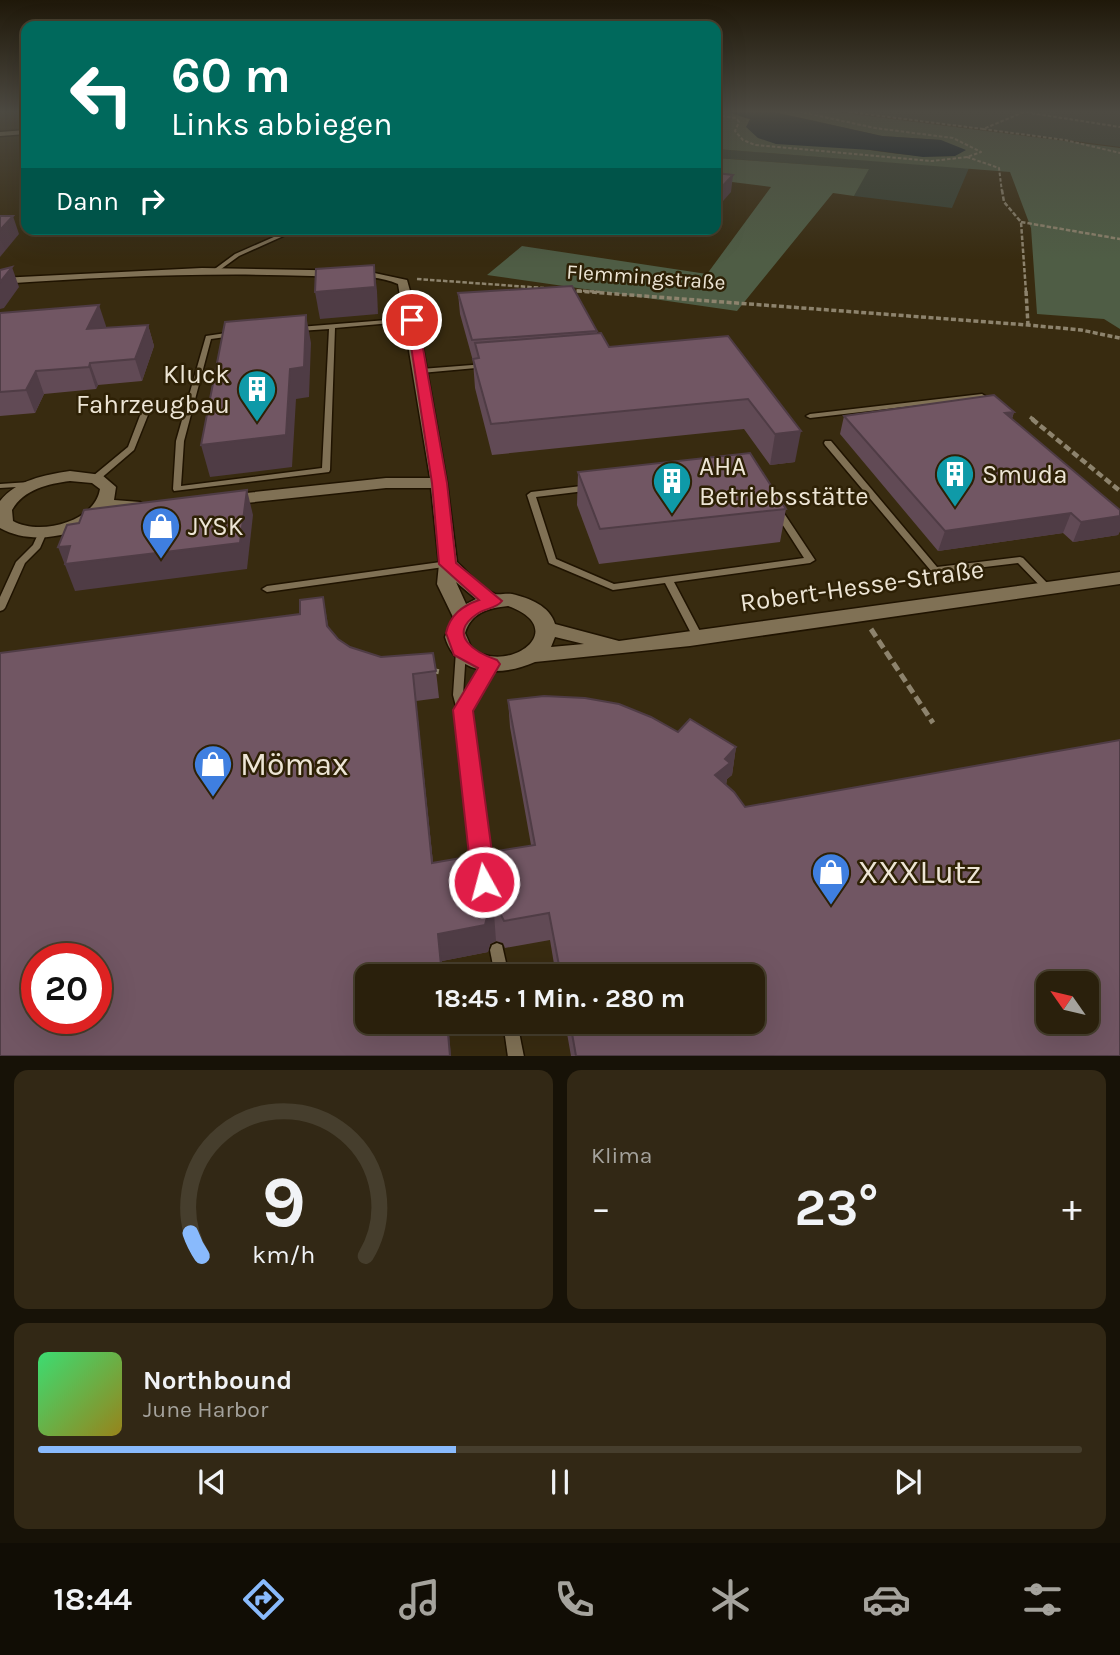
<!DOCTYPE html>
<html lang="de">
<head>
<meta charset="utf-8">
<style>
  body { margin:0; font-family:Karla,sans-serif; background:#322815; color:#f1f3f6; height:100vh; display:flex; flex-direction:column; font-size:26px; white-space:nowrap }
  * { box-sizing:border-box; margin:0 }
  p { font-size:23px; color:#a5a39d }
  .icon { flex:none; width:38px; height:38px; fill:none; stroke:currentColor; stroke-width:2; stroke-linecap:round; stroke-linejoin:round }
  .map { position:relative; height:1056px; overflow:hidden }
  .details { display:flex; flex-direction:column; gap:14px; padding:14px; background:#171207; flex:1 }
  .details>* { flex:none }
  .top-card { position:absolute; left:21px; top:21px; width:700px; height:214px; border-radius:14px; box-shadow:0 7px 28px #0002,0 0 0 2px #463e2d; background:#00695c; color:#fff; overflow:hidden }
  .needle { width:46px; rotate:304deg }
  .buttons { position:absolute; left:1036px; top:971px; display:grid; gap:14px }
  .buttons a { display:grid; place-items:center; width:63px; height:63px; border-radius:14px; background:#2a200c; box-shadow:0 7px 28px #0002,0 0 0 2px #463e2d; font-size:35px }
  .speed { position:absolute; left:21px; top:943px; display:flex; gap:14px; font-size:35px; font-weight:700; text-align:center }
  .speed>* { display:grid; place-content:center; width:91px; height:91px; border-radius:50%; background:#2a200c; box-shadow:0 7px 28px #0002,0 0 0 2px #463e2d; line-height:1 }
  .speed .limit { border:10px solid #d22; background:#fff; color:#111 }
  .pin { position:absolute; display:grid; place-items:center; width:60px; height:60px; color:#fff; margin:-30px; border:4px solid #fff; border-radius:50%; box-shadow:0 2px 7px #0007 }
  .me { position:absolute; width:77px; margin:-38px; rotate:353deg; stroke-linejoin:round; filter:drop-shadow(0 0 5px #0008) }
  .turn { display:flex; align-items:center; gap:24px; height:147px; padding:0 35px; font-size:32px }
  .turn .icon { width:91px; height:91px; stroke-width:2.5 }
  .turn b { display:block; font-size:49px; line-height:60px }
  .then { display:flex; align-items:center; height:66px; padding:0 35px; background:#0003; gap:14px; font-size:26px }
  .big { font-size:52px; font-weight:700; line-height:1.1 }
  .details .widget { flex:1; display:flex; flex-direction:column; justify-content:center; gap:10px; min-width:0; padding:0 24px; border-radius:14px; background:#322815 }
  .details .dial { align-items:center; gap:0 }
  .dial svg { height:182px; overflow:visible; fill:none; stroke:#463e2d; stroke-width:7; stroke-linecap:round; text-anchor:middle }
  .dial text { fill:#f1f3f6; stroke:none }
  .song { display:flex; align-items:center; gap:21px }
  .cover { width:84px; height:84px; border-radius:10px; background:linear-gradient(135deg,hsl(140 70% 55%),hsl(50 70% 35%)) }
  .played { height:7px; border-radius:4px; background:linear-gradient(90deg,#89bafc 40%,#463e2d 40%) }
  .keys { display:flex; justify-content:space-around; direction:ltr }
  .heat { display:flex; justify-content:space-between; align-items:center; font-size:38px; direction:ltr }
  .details .tiles { flex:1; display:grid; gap:14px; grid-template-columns:1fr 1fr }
  .widget:last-child { grid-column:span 2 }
  .trip { position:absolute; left:355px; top:964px; width:410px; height:70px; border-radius:14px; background:#2a200c; box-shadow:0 7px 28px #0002,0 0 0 2px #463e2d; font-weight:700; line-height:70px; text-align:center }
  .menu { display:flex; height:112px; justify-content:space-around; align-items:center; background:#110d05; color:#a5a39d }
  .menu .icon { width:49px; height:49px }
  .menu .selected { color:#89bafc }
  .menu b { font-size:32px; color:#f1f3f6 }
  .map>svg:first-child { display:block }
  .green { fill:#384133 }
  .forest { fill:#4f5d45 }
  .water { fill:#061828 }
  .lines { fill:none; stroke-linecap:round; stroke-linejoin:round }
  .service-casing { stroke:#1f1300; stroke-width:3 }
  .minor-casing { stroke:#1f1300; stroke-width:3 }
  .path-far4 { stroke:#8d836d; stroke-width:2; stroke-dasharray:3.5 2; stroke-linecap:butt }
  .path-far3 { stroke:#8d836d; stroke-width:2.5; stroke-dasharray:4.5 2; stroke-linecap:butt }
  .path-far2 { stroke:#8d836d; stroke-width:3.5; stroke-dasharray:5 2.5; stroke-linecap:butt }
  .path-far1 { stroke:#8d836d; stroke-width:4.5; stroke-dasharray:7 3.5; stroke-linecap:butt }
  .path { stroke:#8d836d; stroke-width:5; stroke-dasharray:9 4.5; stroke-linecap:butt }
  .service { fill:#807155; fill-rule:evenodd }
  .minor { fill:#807155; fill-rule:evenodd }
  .wall { fill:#614a55 }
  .shaded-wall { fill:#4f3c45 }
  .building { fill:#715663; stroke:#4f3c45; stroke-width:2; fill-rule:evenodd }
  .route { fill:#e11d48; stroke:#92132f; stroke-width:2 }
  .labels { text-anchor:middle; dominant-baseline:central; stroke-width:5; stroke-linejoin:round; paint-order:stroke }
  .far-street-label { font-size:21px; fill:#ede5d5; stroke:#2e2106 }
  .poi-label { font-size:26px; fill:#ede5d5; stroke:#2e2106; text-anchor:start }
  .street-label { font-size:26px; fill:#ede5d5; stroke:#2e2106 }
  .near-poi-label { font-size:32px; fill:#ede5d5; stroke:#2e2106; text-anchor:start }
</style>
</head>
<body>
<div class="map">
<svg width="1120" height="1057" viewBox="0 0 1120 1057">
  <rect width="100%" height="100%" fill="#382b10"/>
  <g class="green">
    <polygon points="853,112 1120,112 1120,147"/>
    <polygon points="716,149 969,168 952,208 854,196 868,169 716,158"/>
  </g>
  <g class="forest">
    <path d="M716,112H728C798,136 881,159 955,156L941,140L882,136L774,112H837L1120,148V329L1104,319L1037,314L1031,228L1010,172L716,149Z"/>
    <polygon points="716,158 869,169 854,196 833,193 737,311 487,275 522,246 707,274 771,187 716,180"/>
  </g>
  <polygon class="water" points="728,112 774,112 882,136 941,140 966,150 955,156 923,157 871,150 776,144 758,138 746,127 750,119"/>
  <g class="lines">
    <g class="service-casing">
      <g id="service">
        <polygon points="292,229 299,229 239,256 217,272 212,271 235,254"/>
        <polygon points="412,318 415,320 414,321 335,328 330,470 329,472 174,491 173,489 176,441 206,336 233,332 236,334 233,336 211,339 184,441 181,486 322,468 329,329 299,331 296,329 299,327"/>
        <polygon points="485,364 487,365 487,367 421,373 418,371 421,369"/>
        <polygon points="982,394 993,401 993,405 987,405 980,398 810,418 806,416 810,414"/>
        <polygon points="141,413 144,413 148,415 134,450 99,480 93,480 92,478 93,476 128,447"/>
        <polygon points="825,441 831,441 937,567 1020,557 1023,558 1050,586 1052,588 1050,590 1044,590 1018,563 935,573 932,572 825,445 824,443"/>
        <path d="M750,466L754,468L815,560L810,563L674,582L704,639L703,641H695L694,639L665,583L613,590L549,563L527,495L531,492ZM748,471L804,558L614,584L556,559L536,497Z"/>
        <polygon points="30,482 34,484 33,486 0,488 0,484"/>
        <polygon points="43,529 47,532 40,548 25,563 5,608 3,610 0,611 0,597 16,562 33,545 39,532"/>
        <polygon points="448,561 451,562 453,564 451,566 267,592 262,589 267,586"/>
        <polygon points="461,647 465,648 466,651 463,695 465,698 487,661 491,660 495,661 496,664 469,710 490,873 488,877 483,879 478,877 476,873 457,710 453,695 456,651 457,648"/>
        <polygon points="497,943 502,945 509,976 495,976 490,950 492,945"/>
        <polygon points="503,1022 517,1022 524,1057 508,1057"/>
      </g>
    </g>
    <g class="minor-casing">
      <g id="minor">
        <polygon points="26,130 26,134 0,136 0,132"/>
        <path d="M202,268L365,271L407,280L418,320L447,483L457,562C468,572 481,589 495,594C500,595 506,593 512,594C529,598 550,606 555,624L619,641L1120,572V584L690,646L535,662C504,676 457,678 445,637L453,617L437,584L439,564L431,488H386L227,505L219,500L227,495L386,478H430L398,284C372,273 340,277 312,276C208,272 104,277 0,284V278ZM456,582L476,599L466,604ZM508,606C572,629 509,675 472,649L465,633C471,613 488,608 508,606ZM555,637L584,644L551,647Z"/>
        <path d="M70,471L102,475L116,487L114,500L140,502L148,507C137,519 120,505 107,511C103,513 99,519 94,522C68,538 28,544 0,528V501C17,480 44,475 70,471ZM70,481L92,483L100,489C95,522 40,536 13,521L12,510C24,489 48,484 70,481Z"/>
      </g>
    </g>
    <g class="path-far4">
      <polyline points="849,112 983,129 1024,112 1120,127"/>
      <polyline points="716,115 736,118 739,122 735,131 743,140 755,145 932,161 967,157 981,152 953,138 875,128 801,112"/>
      <polyline points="983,129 1065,140 1120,153"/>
      <polyline points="967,157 999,168 1002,192"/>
    </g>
    <g class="path-far3">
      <polyline points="1002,190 1004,202 1021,222 1026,292"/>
      <polyline points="1021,222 1120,239"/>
      <polyline points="417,279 544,288"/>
      <polyline points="570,290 600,292"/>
    </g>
    <g class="path-far2">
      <polyline points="577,291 1028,325 1081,330 1120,338"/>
      <polyline points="1026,291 1028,325"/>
      <polyline points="1030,417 1034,420"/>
    </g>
    <polyline class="path-far1" points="1032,419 1120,491"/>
    <g class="path">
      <polyline points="871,629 933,723"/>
      <polyline points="430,670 440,672"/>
    </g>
    <use href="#service" class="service"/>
    <use href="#minor" class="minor"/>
  </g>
  <g class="wall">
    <polygon points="458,293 597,331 597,333 609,347 728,336 795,462 770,465 744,429 492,455 475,388 473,361 460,314"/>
    <polygon points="0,313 106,326 105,328 148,325 154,346 142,381 98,385 96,389 44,394 35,413 0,416"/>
    <polygon points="1014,412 1012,419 1120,510 1120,531 1118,535 1073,542 1063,533 938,551 840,434 844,416"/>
    <polygon points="578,472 786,509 780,542 599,564 577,505"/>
    <polygon points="338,639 350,647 381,657 436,671 439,698 416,701 433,863 475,861 483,863 531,845 510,727 508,700 678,732 736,747 732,775 727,779 726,785 745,807 1120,1056 571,1056 565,1022 752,1022 752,976 556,976 550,940 505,948 503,943 496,941 490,944 488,952 442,961"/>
  </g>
  <g class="shaded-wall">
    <polygon points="733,175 731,192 716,209 716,193"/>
    <polygon points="13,216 19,234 0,257 0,230"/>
    <polygon points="374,265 377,291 378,314 320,319 315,292"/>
    <polygon points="12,267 19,287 4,308 0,309 0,282"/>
    <polygon points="99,305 106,326 94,351 87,329"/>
    <polygon points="306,315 311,343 309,397 296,399 292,467 210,477 201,445"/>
    <polygon points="148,325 154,346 142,381 135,359"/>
    <polygon points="90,363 98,385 96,389 89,367"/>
    <polygon points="36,371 44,394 35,413 26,390"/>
    <polygon points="1014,412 1008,430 1005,413"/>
    <polygon points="801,431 795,462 770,465 775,434"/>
    <polygon points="247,490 253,515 247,569 75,591 58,547"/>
    <polygon points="1071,513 1063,533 938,551 945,531"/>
    <polygon points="1120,516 1120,531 1118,535 1073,542 1081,522"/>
    <polygon points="323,597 328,624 332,653 327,626"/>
    <polygon points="413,674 416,701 436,891 432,863"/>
    <polygon points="736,747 732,775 727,779 725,791 715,775 725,759"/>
    <polygon points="494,913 496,941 490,944 488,952 442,961 444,976 442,976 438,934 487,917"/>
    <polygon points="447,1022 448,1022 451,1056 450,1056"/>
  </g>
  <g class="building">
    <polygon points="716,173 733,175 716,193"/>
    <polygon points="0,216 13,216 0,230"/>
    <polygon points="374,265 375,287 315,292 316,269"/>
    <polygon points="12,267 0,282 0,270"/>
    <polygon points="572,286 597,331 472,340 458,293"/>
    <polygon points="99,305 87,329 148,325 135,359 90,363 89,367 36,371 26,390 0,392 0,313"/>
    <polygon points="306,315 304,367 290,369 286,435 201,445 225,322"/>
    <polygon points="601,333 609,347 728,336 801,431 775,434 748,399 491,424 473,359 479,358 475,343"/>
    <polygon points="994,395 1014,412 1005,413 1120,510 1120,516 1081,522 1071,513 945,531 844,416"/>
    <polygon points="750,453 786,509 600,529 578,472"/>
    <polygon points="247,490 240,543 65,564 70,546 58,547 67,525 79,523 84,510"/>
    <path d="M323,597L327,626L338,639L350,647L381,657L433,653L436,671L413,674L432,863L472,856L475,861L483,863L489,860L491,852L535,845L508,700L544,696L585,698L619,704L651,717L678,732L690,719L736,747L725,759L730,763L715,775L734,792L745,807L1120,740V1056H576L570,1022H752V976H561L549,913L504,921L501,915L494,913L487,917L485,925L438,934L442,976H368V1022H447L450,1056H0V653L300,614V600ZM37,959H96V1018H37ZM1048,984H1087V1022H1048Z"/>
  </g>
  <linearGradient id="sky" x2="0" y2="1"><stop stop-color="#1f1809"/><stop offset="0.43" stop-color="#4d4a42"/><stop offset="1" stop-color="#4d4a42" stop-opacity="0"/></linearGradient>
  <rect width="1120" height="260" fill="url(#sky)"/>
  <path class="route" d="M412,316L418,320L447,483L456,563L502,601C496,609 485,608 477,614C446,635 476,653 497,660L500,664L473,711L496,882L493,889L484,892L476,889L472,882L453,710L478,668L454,655L446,633C450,615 462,606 479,600L439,564L432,483L407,320Z"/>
  <defs>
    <g id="building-pin" transform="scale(2.0125)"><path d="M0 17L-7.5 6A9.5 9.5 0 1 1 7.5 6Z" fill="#0f9aa8" stroke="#2e2106"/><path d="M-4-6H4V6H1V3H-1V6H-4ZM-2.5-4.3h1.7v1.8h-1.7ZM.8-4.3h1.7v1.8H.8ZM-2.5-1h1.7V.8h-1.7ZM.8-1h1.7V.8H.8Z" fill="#fff"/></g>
    <g id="shop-pin" transform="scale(2.0125)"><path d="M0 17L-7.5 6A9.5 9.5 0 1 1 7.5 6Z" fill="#3f7fe0" stroke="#2e2106"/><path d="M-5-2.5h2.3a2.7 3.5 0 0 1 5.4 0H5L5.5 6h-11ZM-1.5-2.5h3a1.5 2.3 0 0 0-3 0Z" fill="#fff"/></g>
  </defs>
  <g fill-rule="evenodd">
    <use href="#building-pin" x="257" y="389"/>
    <use href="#building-pin" x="955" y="474"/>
    <use href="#building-pin" x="672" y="481"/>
    <use href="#shop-pin" x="161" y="526"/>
    <use href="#shop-pin" x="213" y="764"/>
    <use href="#shop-pin" x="831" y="872"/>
  </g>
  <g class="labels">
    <g class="far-street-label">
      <text transform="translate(646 277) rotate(4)">Flemmingstraße</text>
    </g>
    <g class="poi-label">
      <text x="230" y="374" text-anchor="end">Kluck<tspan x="230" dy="30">Fahrzeugbau</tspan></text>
      <text x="699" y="466">AHA<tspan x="699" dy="30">Betriebsstätte</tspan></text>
      <text x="982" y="474">Smuda</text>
      <text x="188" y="526">JYSK</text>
    </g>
    <g class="street-label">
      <text transform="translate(862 586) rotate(-8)">Robert-Hesse-Straße</text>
    </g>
    <g class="near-poi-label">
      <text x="240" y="764">Mömax</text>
      <text x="858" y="872">XXXLutz</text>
    </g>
  </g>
</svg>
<div class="buttons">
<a><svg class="needle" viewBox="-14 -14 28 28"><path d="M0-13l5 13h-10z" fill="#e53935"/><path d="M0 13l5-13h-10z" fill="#a5a39d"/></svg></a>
</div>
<div class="speed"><div class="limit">20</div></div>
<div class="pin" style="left:412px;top:320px;background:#d93025"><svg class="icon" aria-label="arrive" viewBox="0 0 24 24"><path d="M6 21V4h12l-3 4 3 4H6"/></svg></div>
<svg class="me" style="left:484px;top:882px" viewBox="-20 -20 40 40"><circle r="17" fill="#e11d48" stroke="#fff" stroke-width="3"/><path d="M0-11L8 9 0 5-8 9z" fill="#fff"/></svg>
<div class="trip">18:45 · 1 Min. · 280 m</div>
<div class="top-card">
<div class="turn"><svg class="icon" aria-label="left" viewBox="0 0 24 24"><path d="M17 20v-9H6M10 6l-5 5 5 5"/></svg><div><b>60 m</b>Links abbiegen</div></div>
<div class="then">Dann<svg class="icon" aria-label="right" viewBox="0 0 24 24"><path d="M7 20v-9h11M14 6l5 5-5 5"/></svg></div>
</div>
</div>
<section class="details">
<div class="tiles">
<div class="widget dial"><svg viewBox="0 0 100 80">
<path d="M14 69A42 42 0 1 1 86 69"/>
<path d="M14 69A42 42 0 0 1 9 59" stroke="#89bafc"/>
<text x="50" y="56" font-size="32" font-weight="700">9</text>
<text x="50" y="72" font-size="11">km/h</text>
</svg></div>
<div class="widget"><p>Klima</p>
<div class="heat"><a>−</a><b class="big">23°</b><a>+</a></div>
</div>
<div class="widget">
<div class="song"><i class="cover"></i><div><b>Northbound</b><p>June Harbor</p></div></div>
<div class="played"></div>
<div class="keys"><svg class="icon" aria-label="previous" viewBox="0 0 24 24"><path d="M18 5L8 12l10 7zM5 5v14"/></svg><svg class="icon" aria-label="pause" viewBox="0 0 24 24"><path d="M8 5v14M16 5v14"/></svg><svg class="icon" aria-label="next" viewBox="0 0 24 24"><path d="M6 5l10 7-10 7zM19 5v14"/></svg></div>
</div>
</div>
</section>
<nav class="menu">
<b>18:44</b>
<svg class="icon selected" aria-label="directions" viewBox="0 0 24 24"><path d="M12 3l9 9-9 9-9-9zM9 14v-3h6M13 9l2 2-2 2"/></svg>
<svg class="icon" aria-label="music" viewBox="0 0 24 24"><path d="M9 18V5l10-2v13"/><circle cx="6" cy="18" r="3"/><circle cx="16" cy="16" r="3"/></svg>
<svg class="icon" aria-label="phone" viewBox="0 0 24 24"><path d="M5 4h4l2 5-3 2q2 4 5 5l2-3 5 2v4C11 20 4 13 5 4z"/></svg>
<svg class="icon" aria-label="climate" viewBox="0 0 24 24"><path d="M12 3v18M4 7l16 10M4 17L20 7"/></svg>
<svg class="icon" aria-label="car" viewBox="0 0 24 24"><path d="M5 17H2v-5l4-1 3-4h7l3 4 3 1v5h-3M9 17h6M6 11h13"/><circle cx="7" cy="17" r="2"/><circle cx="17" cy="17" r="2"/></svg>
<svg class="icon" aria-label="filters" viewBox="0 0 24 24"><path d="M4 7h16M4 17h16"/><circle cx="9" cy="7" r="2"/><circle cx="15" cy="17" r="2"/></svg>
</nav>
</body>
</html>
